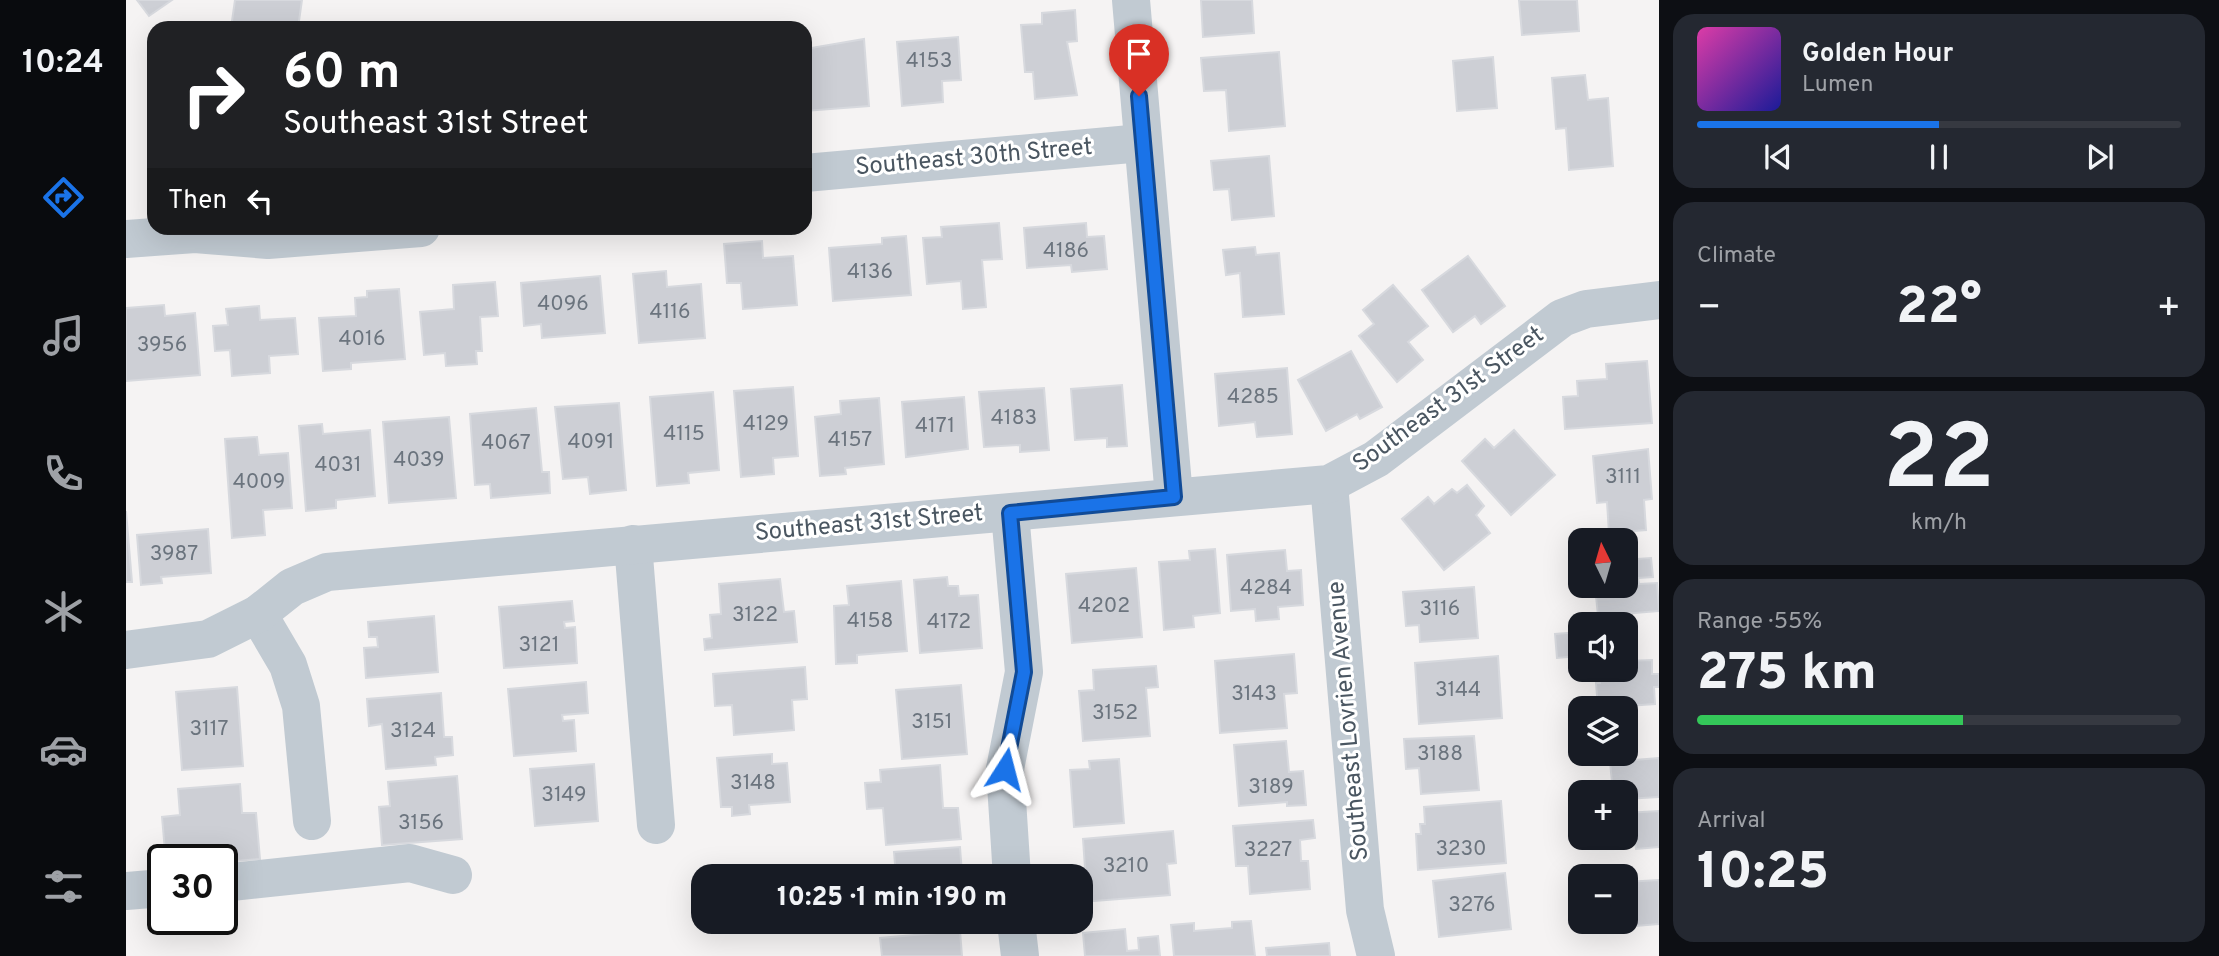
<!DOCTYPE html>
<html lang="en">
<head>
<meta charset="utf-8">
<style>
  body { margin:0; font-family:Overpass,sans-serif; background:#242831; color:#f1f3f6; height:100vh; display:flex; flex-direction:column; font-size:26px; white-space:nowrap }
  * { box-sizing:border-box; margin:0 }
  p { font-size:23px; color:#9ea1a6 }
  .icon { flex:none; width:38px; height:38px; fill:none; stroke:currentColor; stroke-width:2; stroke-linecap:round; stroke-linejoin:round }
  .map { position:relative; flex:1; overflow:hidden }
  .side { display:flex; flex-direction:column; gap:14px; padding:14px; background:#0d0f14; width:560px }
  .side>* { flex:none }
  .top-card { position:absolute; left:21px; top:21px; width:665px; height:214px; border-radius:21px; box-shadow:0 7px 28px #0002; background:#202124; color:#fff; overflow:hidden }
  .needle { width:46px; rotate:355deg }
  .buttons { position:absolute; left:1442px; top:528px; display:grid; gap:14px }
  .buttons a { display:grid; place-items:center; width:70px; height:70px; border-radius:14px; background:#171b24; box-shadow:0 7px 28px #0002; font-size:35px }
  .speed { position:absolute; left:21px; top:844px; display:flex; gap:14px; font-size:35px; font-weight:700; text-align:center }
  .speed>* { display:grid; place-content:center; width:91px; height:91px; border-radius:50%; background:#171b24; box-shadow:0 7px 28px #0002; line-height:1 }
  .speed .limit { border:4px solid #111; border-radius:10px; background:#fff; color:#111 }
  .pin { position:absolute; display:grid; place-items:center; width:60px; height:60px; color:#fff; margin:-72px -30px; border-radius:50% 50% 50% 0; rotate:-45deg; box-shadow:0 0 7px #0007 }
  .pin .icon { rotate:45deg }
  .me { position:absolute; width:77px; margin:-38px; rotate:9deg; stroke-linejoin:round; filter:drop-shadow(0 0 5px #0008) }
  .turn { display:flex; align-items:center; gap:24px; height:147px; padding:0 21px; font-size:32px }
  .turn .icon { width:91px; height:91px; stroke-width:2.5 }
  .turn b { display:block; font-size:49px; line-height:60px }
  .then { display:flex; align-items:center; height:66px; padding:0 21px; background:#0003; gap:14px; font-size:26px }
  .big { font-size:52px; font-weight:800; line-height:1.1 }
  .side .tile { flex:1; display:flex; flex-direction:column; justify-content:center; gap:10px; min-width:0; padding:0 24px; border-radius:21px; background:#242831 }
  .side .dial { align-items:center; gap:0 }
  .dial b { font-size:91px; line-height:1 }
  .song { display:flex; align-items:center; gap:21px }
  .cover { width:84px; height:84px; border-radius:10px; background:linear-gradient(135deg,hsl(320 70% 55%),hsl(240 70% 35%)) }
  .played { height:7px; border-radius:4px; background:linear-gradient(90deg,#1a73e8 50%,#363941 50%) }
  .keys { display:flex; justify-content:space-around; direction:ltr }
  .heat { display:flex; justify-content:space-between; align-items:center; font-size:38px; direction:ltr }
  .charge { height:10px; border-radius:5px; background:linear-gradient(90deg,#34c759 55%,#363941 0) }
  .trip { position:absolute; left:565px; top:864px; width:402px; height:70px; border-radius:21px; background:#171b24; box-shadow:0 7px 28px #0002; font-weight:800; line-height:70px; text-align:center }
  main { display:flex; flex:1; min-height:0 }
  .menu { display:flex; flex-direction:column; width:126px; justify-content:space-around; align-items:center; background:#090b0e; color:#9ea1a6 }
  .menu .icon { width:49px; height:49px }
  .menu .selected { color:#1a73e8 }
  .menu b { font-size:32px; color:#f1f3f6 }
  .map>svg:first-child { display:block }
  .building { fill:#cdcfd5; stroke:#d7d9de; stroke-width:2 }
  .lines { fill:none; stroke-linecap:round; stroke-linejoin:round }
  .minor { stroke:#c1cad2; stroke-width:38 }
  .route-casing { stroke:#114b97; stroke-width:18 }
  .route { stroke:#1a73e8; stroke-width:12 }
  .labels { text-anchor:middle; dominant-baseline:central; stroke-width:6; stroke-linejoin:round; paint-order:stroke }
  .number-label { font-size:21px; fill:#6b747e }
  .street-label { font-size:24px; fill:#4a5661; stroke:#fff }
</style>
</head>
<body>
<main>
<nav class="menu">
<b>10:24</b>
<svg class="icon selected" aria-label="directions" viewBox="0 0 24 24"><path d="M12 3l9 9-9 9-9-9zM9 14v-3h6M13 9l2 2-2 2"/></svg>
<svg class="icon" aria-label="music" viewBox="0 0 24 24"><path d="M9 18V5l10-2v13"/><circle cx="6" cy="18" r="3"/><circle cx="16" cy="16" r="3"/></svg>
<svg class="icon" aria-label="phone" viewBox="0 0 24 24"><path d="M5 4h4l2 5-3 2q2 4 5 5l2-3 5 2v4C11 20 4 13 5 4z"/></svg>
<svg class="icon" aria-label="climate" viewBox="0 0 24 24"><path d="M12 3v18M4 7l16 10M4 17L20 7"/></svg>
<svg class="icon" aria-label="car" viewBox="0 0 24 24"><path d="M5 17H2v-5l4-1 3-4h7l3 4 3 1v5h-3M9 17h6M6 11h13"/><circle cx="7" cy="17" r="2"/><circle cx="17" cy="17" r="2"/></svg>
<svg class="icon" aria-label="filters" viewBox="0 0 24 24"><path d="M4 7h16M4 17h16"/><circle cx="9" cy="7" r="2"/><circle cx="15" cy="17" r="2"/></svg>
</nav>
<div class="map">
<svg width="1533" height="956" viewBox="0 0 1533 956">
  <rect width="100%" height="100%" fill="#f5f3f3"/>
  <g class="building">
    <polygon points="11,0 46,0 23,16"/>
    <polygon points="109,0 176,0 172,28 105,28"/>
    <polygon points="1075,0 1126,0 1128,33 1077,37"/>
    <polygon points="1393,0 1451,0 1453,31 1396,35"/>
    <polygon points="949,10 951,41 941,42 951,95 909,99 907,72 899,72 895,25 916,24 916,13"/>
    <polygon points="832,37 835,80 816,81 817,102 776,106 771,42"/>
    <polygon points="738,39 743,106 679,111 679,49"/>
    <polygon points="1153,52 1159,126 1103,131 1100,90 1078,91 1075,58"/>
    <polygon points="1367,57 1371,108 1331,111 1327,61"/>
    <polygon points="1459,75 1462,100 1482,98 1487,166 1443,170 1440,128 1430,129 1426,78"/>
    <polygon points="23,102 28,102 28,154 27,154"/>
    <polygon points="1143,156 1148,216 1106,220 1103,189 1088,190 1085,161"/>
    <polygon points="873,223 876,259 856,260 860,307 837,309 835,281 801,284 797,238 816,237 815,227"/>
    <polygon points="960,223 961,237 978,236 981,269 946,272 945,265 901,268 898,228"/>
    <polygon points="780,236 785,295 707,301 703,248 756,244 756,238"/>
    <polygon points="636,241 637,258 667,256 671,305 617,309 615,283 601,283 598,244"/>
    <polygon points="1129,247 1130,255 1153,253 1158,314 1117,317 1114,273 1100,275 1097,250"/>
    <polygon points="1342,256 1379,306 1355,324 1349,316 1327,332 1296,290"/>
    <polygon points="540,271 541,287 575,284 579,338 513,343 507,274"/>
    <polygon points="474,276 479,333 416,338 415,324 398,326 395,283"/>
    <polygon points="369,282 372,316 354,317 356,351 350,351 351,364 320,366 319,353 298,355 294,312 328,309 327,285"/>
    <polygon points="1267,285 1302,326 1282,342 1297,360 1271,382 1233,336 1248,324 1237,310"/>
    <polygon points="273,289 279,359 225,363 225,369 197,371 193,318 230,316 229,298 241,297 241,291"/>
    <polygon points="38,305 39,316 69,313 74,375 0,381 0,308"/>
    <polygon points="133,306 134,320 169,318 172,354 143,356 144,373 106,376 104,350 89,351 87,326 102,325 100,309"/>
    <polygon points="1225,351 1256,407 1234,419 1231,414 1200,431 1172,380"/>
    <polygon points="1521,361 1526,423 1439,429 1437,397 1452,396 1451,381 1481,379 1480,364"/>
    <polygon points="1161,368 1166,434 1131,437 1129,422 1093,426 1089,374"/>
    <polygon points="996,385 1001,446 981,447 981,438 949,440 945,389"/>
    <polygon points="667,387 672,456 647,458 648,474 615,477 608,391"/>
    <polygon points="918,388 923,450 894,452 894,445 858,447 853,392"/>
    <polygon points="587,392 593,470 562,473 563,483 531,486 524,397"/>
    <polygon points="838,397 842,449 780,457 776,402"/>
    <polygon points="753,398 758,464 719,468 720,474 694,476 689,417 715,414 714,401"/>
    <polygon points="493,403 500,490 464,494 462,477 437,479 429,407"/>
    <polygon points="410,408 416,472 423,472 424,493 365,498 364,484 349,485 344,414"/>
    <polygon points="323,417 330,498 263,503 257,422"/>
    <polygon points="196,424 197,434 244,430 249,496 210,500 210,508 180,511 173,426"/>
    <polygon points="1388,430 1429,475 1385,515 1336,461 1359,439 1368,448"/>
    <polygon points="131,437 133,455 162,453 166,508 137,510 139,535 106,538 99,439"/>
    <polygon points="1522,449 1526,499 1518,500 1520,530 1483,533 1481,502 1471,503 1467,456"/>
    <polygon points="1341,485 1358,506 1350,515 1364,533 1318,570 1276,519 1302,497 1308,504 1326,489 1331,493"/>
    <polygon points="0,511 6,582 0,582"/>
    <polygon points="82,529 85,573 35,577 36,583 15,585 11,535"/>
    <polygon points="1089,549 1094,613 1067,616 1068,627 1038,630 1033,562 1064,560 1063,551"/>
    <polygon points="1159,550 1161,571 1175,570 1177,605 1152,607 1153,619 1130,621 1129,609 1105,611 1101,555"/>
    <polygon points="1511,554 1511,559 1525,558 1527,577 1512,578 1513,584 1531,583 1533,611 1472,616 1469,586 1500,586 1500,555"/>
    <polygon points="1010,568 1016,637 946,643 940,574"/>
    <polygon points="821,577 822,586 832,586 833,596 852,595 856,648 794,653 788,580"/>
    <polygon points="654,579 658,612 668,611 671,642 579,650 578,639 586,638 584,615 595,614 593,584"/>
    <polygon points="775,581 781,651 731,655 731,663 710,664 708,606 723,605 721,586"/>
    <polygon points="1348,587 1352,638 1294,642 1293,625 1280,626 1277,592"/>
    <polygon points="446,601 448,621 438,622 439,628 449,627 451,663 378,668 373,607"/>
    <polygon points="308,616 312,672 240,678 238,648 252,647 251,637 243,637 242,622"/>
    <polygon points="1454,632 1454,656 1431,658 1429,634"/>
    <polygon points="1168,654 1171,693 1158,694 1161,728 1094,733 1089,661"/>
    <polygon points="1372,656 1376,718 1293,724 1289,663"/>
    <polygon points="1526,660 1526,674 1533,674 1533,687 1528,687 1529,704 1472,708 1470,683 1474,683 1473,670 1500,670 1500,661"/>
    <polygon points="1030,666 1032,687 1020,688 1024,736 957,741 953,691 968,690 967,670"/>
    <polygon points="679,667 681,699 666,700 668,730 608,735 606,705 589,706 587,674"/>
    <polygon points="460,682 462,713 436,715 437,721 448,720 450,751 388,756 382,689"/>
    <polygon points="835,685 841,754 776,759 770,690"/>
    <polygon points="111,687 117,766 56,770 50,692"/>
    <polygon points="315,693 318,737 326,737 327,755 309,757 310,765 260,769 256,724 243,726 241,699"/>
    <polygon points="1348,736 1353,790 1295,794 1293,768 1280,769 1278,739"/>
    <polygon points="1160,741 1163,772 1177,771 1180,805 1161,806 1161,802 1113,806 1108,745"/>
    <polygon points="646,754 646,764 661,763 664,802 623,805 624,814 606,816 606,807 595,807 591,758"/>
    <polygon points="1533,758 1533,797 1500,799 1500,793 1487,793 1484,762"/>
    <polygon points="993,759 998,823 948,827 944,770 964,769 963,761"/>
    <polygon points="468,764 472,821 409,826 404,769"/>
    <polygon points="814,765 817,808 832,808 835,839 760,845 757,808 741,809 739,783 755,782 754,770"/>
    <polygon points="331,776 336,839 256,845 253,807 264,806 262,782"/>
    <polygon points="114,784 116,813 130,813 134,859 97,862 96,847 39,851 36,817 54,815 52,789"/>
    <polygon points="1375,801 1380,863 1292,870 1290,834 1295,834 1294,824 1299,824 1298,807"/>
    <polygon points="1533,811 1533,847 1510,849 1508,835 1500,836 1500,813"/>
    <polygon points="1187,820 1189,838 1174,840 1175,861 1182,861 1184,889 1124,894 1122,866 1110,866 1107,826"/>
    <polygon points="1047,831 1050,863 1041,864 1044,895 956,902 956,877 949,877 948,869 959,868 957,839"/>
    <polygon points="834,847 836,874 846,873 846,877 770,877 768,852"/>
    <polygon points="1379,873 1385,929 1313,937 1307,881"/>
    <polygon points="1533,880 1533,924 1498,927 1500,882"/>
    <polygon points="1125,921 1129,956 1048,956 1045,925 1068,923 1068,931 1106,928 1106,922"/>
    <polygon points="999,929 1001,951 1013,950 1012,938 1032,936 1034,956 959,956 957,933"/>
    <polygon points="834,931 836,956 756,956 754,938"/>
    <polygon points="1203,943 1204,956 1141,956 1140,948"/>
  </g>
  <g class="lines">
    <g class="minor">
      <polyline points="1005,0 1048,497"/>
      <polyline points="679,173 1016,143"/>
      <polyline points="0,239 69,234 142,240 295,228"/>
      <polyline points="1203,484 1239,910 1250,956"/>
      <polyline points="884,513 898,672 879,769 886,877"/>
      <polyline points="507,544 530,825"/>
      <polyline points="132,614 162,665 175,706 186,821"/>
      <polyline points="0,650 82,639 132,614 166,587 201,572 1203,484 1250,459 1436,318 1460,309 1533,300"/>
      <polyline points="96,883 284,863 327,875"/>
      <polyline points="0,891 37,888"/>
      <polyline points="890,922 894,956"/>
    </g>
  </g>
  <g class="lines">
    <g class="route-casing">
      <polyline id="route" points="879,769 898,672 884,513 1048,497 1013,96"/>
    </g>
    <use href="#route" class="route"/>
  </g>
  <g class="labels">
    <g class="number-label">
      <text x="803" y="61">4153</text>
      <text x="940" y="251">4186</text>
      <text x="744" y="272">4136</text>
      <text x="437" y="304">4096</text>
      <text x="544" y="312">4116</text>
      <text x="236" y="339">4016</text>
      <text x="36" y="345">3956</text>
      <text x="1127" y="397">4285</text>
      <text x="888" y="418">4183</text>
      <text x="640" y="424">4129</text>
      <text x="809" y="426">4171</text>
      <text x="558" y="434">4115</text>
      <text x="724" y="440">4157</text>
      <text x="465" y="442">4091</text>
      <text x="380" y="443">4067</text>
      <text x="293" y="460">4039</text>
      <text x="212" y="465">4031</text>
      <text x="1497" y="477">3111</text>
      <text x="133" y="482">4009</text>
      <text x="48" y="554">3987</text>
      <text x="1140" y="588">4284</text>
      <text x="978" y="606">4202</text>
      <text x="1314" y="609">3116</text>
      <text x="629" y="615">3122</text>
      <text x="744" y="621">4158</text>
      <text x="823" y="622">4172</text>
      <text x="413" y="645">3121</text>
      <text x="1332" y="690">3144</text>
      <text x="1128" y="694">3143</text>
      <text x="989" y="713">3152</text>
      <text x="806" y="722">3151</text>
      <text x="83" y="729">3117</text>
      <text x="287" y="731">3124</text>
      <text x="1314" y="754">3188</text>
      <text x="627" y="783">3148</text>
      <text x="1145" y="787">3189</text>
      <text x="438" y="795">3149</text>
      <text x="295" y="823">3156</text>
      <text x="1335" y="849">3230</text>
      <text x="1142" y="850">3227</text>
      <text x="1000" y="866">3210</text>
      <text x="1346" y="905">3276</text>
    </g>
    <g class="street-label">
      <text transform="translate(848 158) rotate(-5)">Southeast 30th Street</text>
      <text transform="translate(1323 400) rotate(-36)">Southeast 31st Street</text>
      <text transform="translate(743 524) rotate(-5)">Southeast 31st Street</text>
      <text transform="translate(1223 721) rotate(-95)">Southeast Lovrien Avenue</text>
    </g>
  </g>
</svg>
<div class="buttons">
<a><svg class="needle" viewBox="-14 -14 28 28"><path d="M0-13l5 13h-10z" fill="#e53935"/><path d="M0 13l5-13h-10z" fill="#9ea1a6"/></svg></a>
<a><svg class="icon" aria-label="sound" viewBox="0 0 24 24"><path d="M4 9h4l5-4v14l-5-4H4zM17 9q2 3 0 6"/></svg></a>
<a><svg class="icon" aria-label="layers" viewBox="0 0 24 24"><path d="M12 4l9 5-9 5-9-5zM3 14l9 5 9-5"/></svg></a>
<a>+</a>
<a>−</a>
</div>
<div class="speed"><div class="limit">30</div></div>
<div class="pin" style="left:1013px;top:96px;background:#d93025"><svg class="icon" aria-label="arrive" viewBox="0 0 24 24"><path d="M6 21V4h12l-3 4 3 4H6"/></svg></div>
<svg class="me" style="left:879px;top:769px" viewBox="-20 -20 40 40"><path d="M0-17L14 15 0 8-14 15z" fill="#1a73e8" stroke="#fff" stroke-width="4"/></svg>
<div class="trip">10:25 · 1 min · 190 m</div>
<div class="top-card">
<div class="turn"><svg class="icon" aria-label="right" viewBox="0 0 24 24"><path d="M7 20v-9h11M14 6l5 5-5 5"/></svg><div><b>60 m</b>Southeast 31st Street</div></div>
<div class="then">Then<svg class="icon" aria-label="left" viewBox="0 0 24 24"><path d="M17 20v-9H6M10 6l-5 5 5 5"/></svg></div>
</div>
</div>
<section class="side">
<div class="tile">
<div class="song"><i class="cover"></i><div><b>Golden Hour</b><p>Lumen</p></div></div>
<div class="played"></div>
<div class="keys"><svg class="icon" aria-label="previous" viewBox="0 0 24 24"><path d="M18 5L8 12l10 7zM5 5v14"/></svg><svg class="icon" aria-label="pause" viewBox="0 0 24 24"><path d="M8 5v14M16 5v14"/></svg><svg class="icon" aria-label="next" viewBox="0 0 24 24"><path d="M6 5l10 7-10 7zM19 5v14"/></svg></div>
</div>
<div class="tile"><p>Climate</p>
<div class="heat"><a>−</a><b class="big">22°</b><a>+</a></div>
</div>
<div class="tile dial"><b>22</b><p>km/h</p></div>
<div class="tile"><p>Range · 55%</p><b class="big">275 km</b><div class="charge"></div></div>
<div class="tile"><p>Arrival</p><b class="big">10:25</b></div>
</section>
</main>
</body>
</html>
